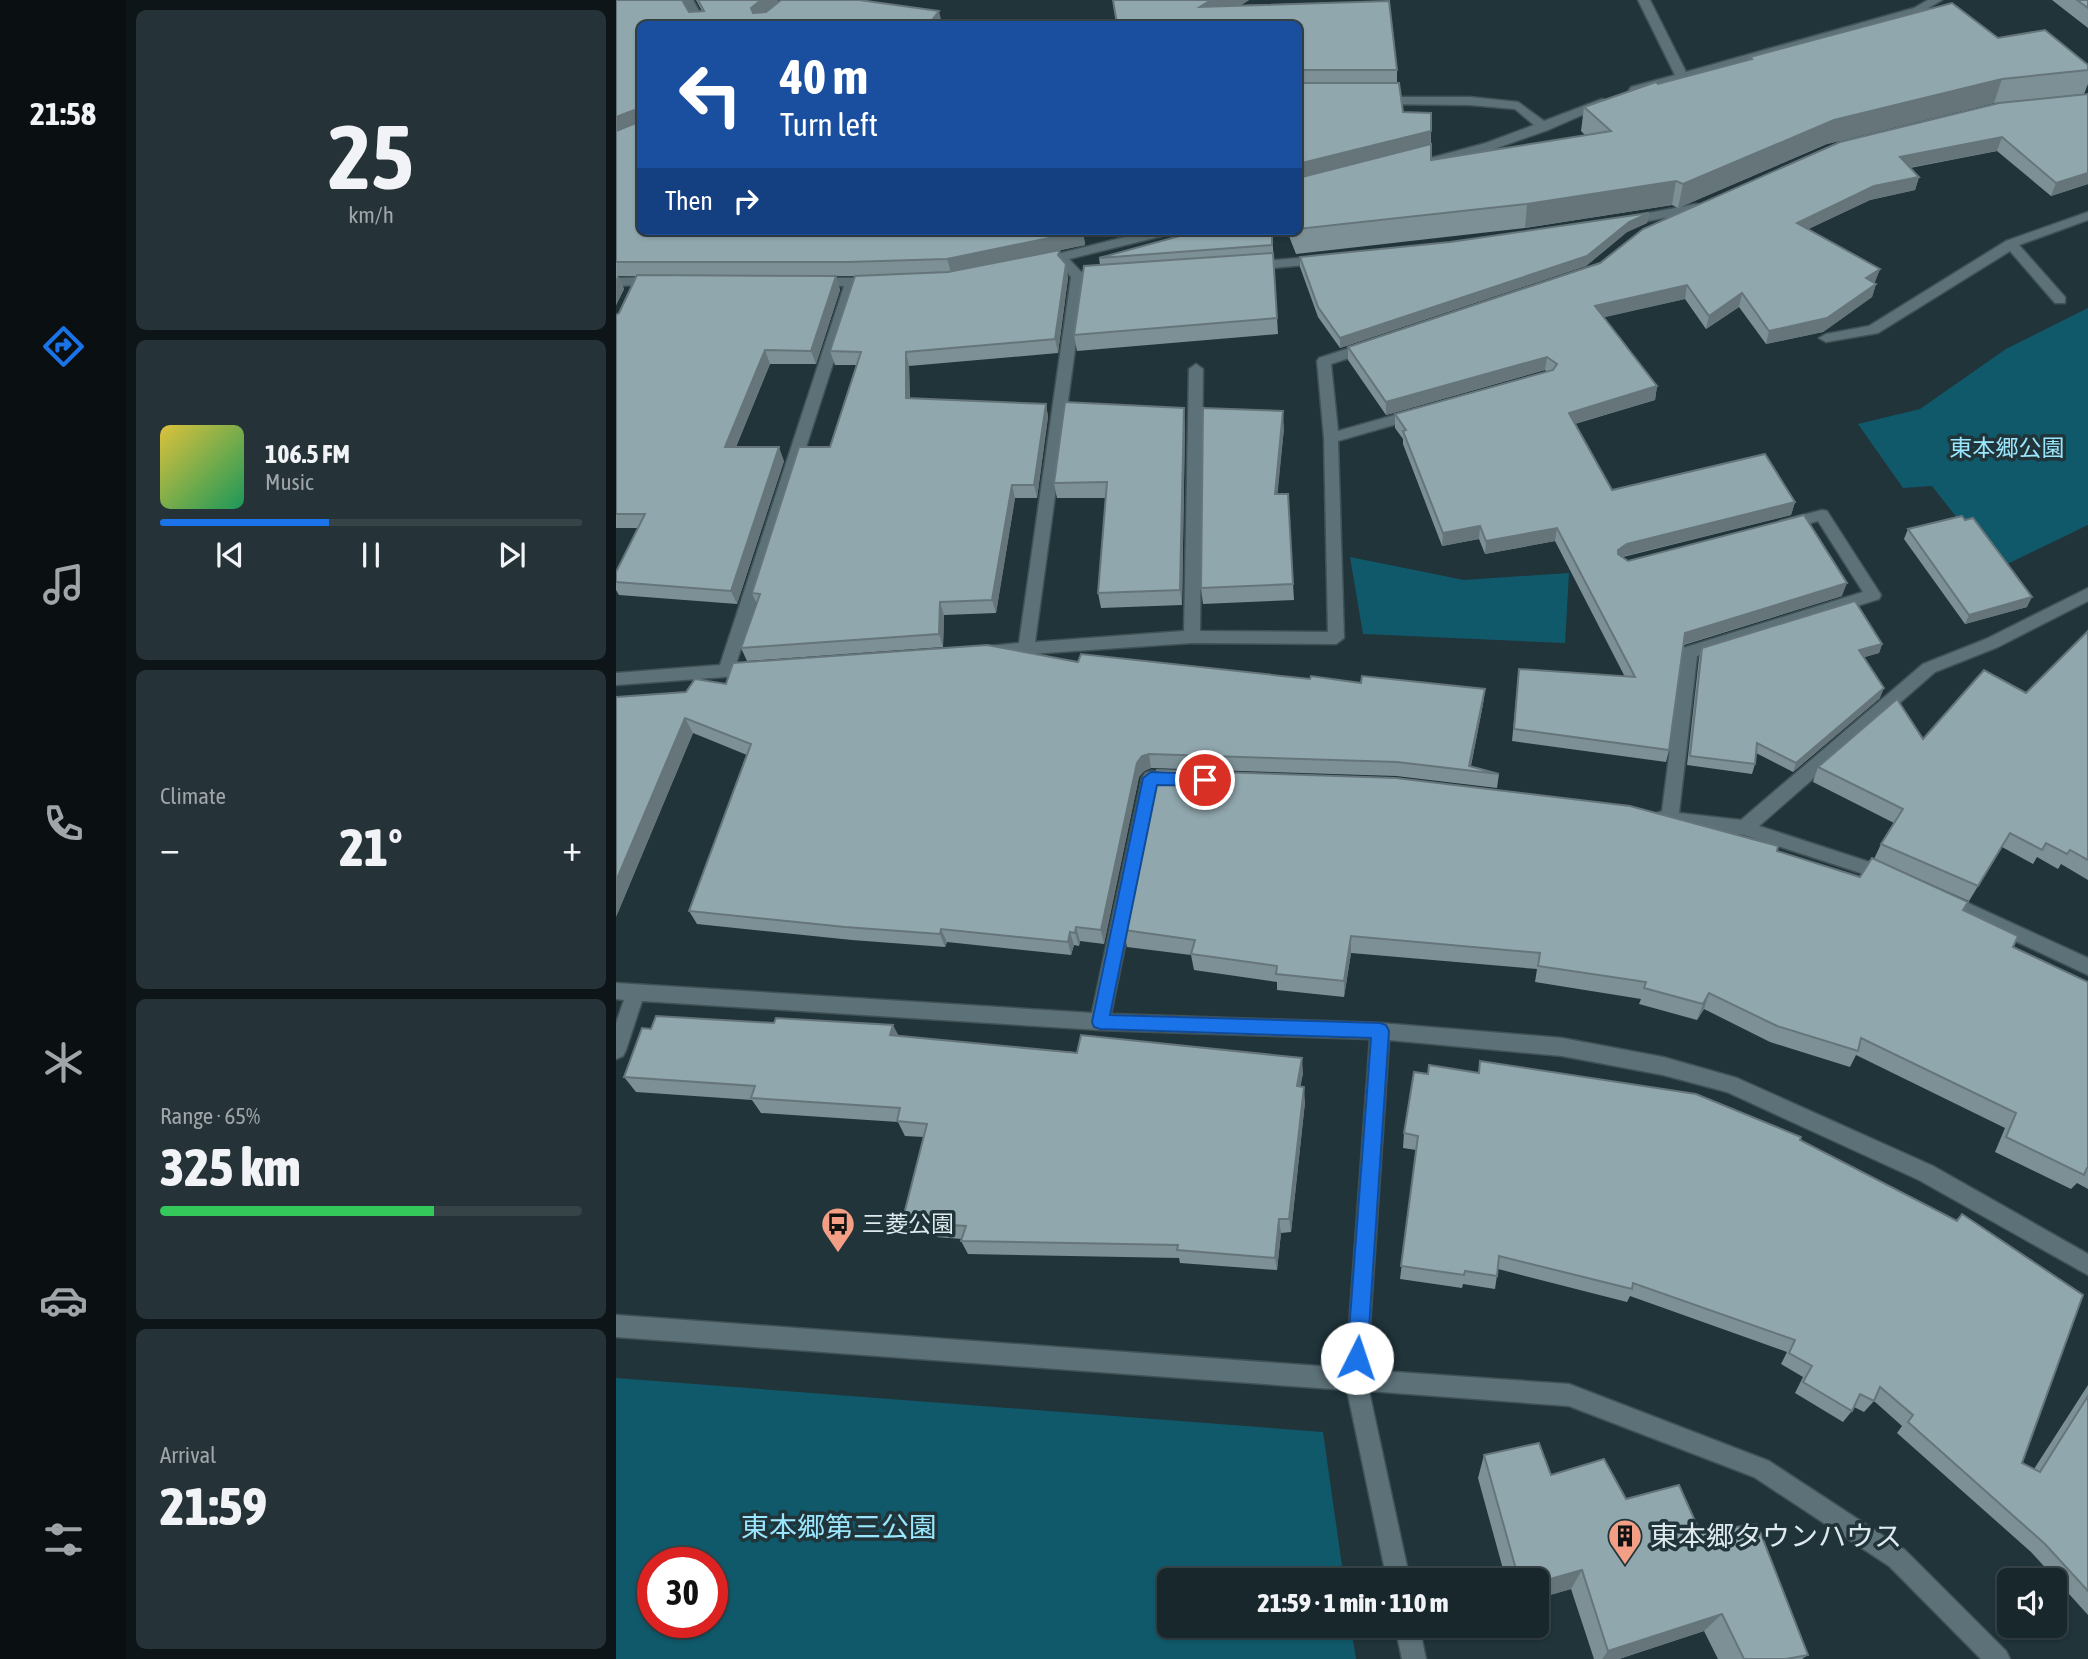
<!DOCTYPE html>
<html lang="en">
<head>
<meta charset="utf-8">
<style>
  body { margin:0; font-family:"Asap Condensed","Noto Sans JP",sans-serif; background:#253338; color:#f1f3f6; height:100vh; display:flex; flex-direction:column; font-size:26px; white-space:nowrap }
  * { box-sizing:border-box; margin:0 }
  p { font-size:23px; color:#9fa5a9 }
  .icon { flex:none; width:38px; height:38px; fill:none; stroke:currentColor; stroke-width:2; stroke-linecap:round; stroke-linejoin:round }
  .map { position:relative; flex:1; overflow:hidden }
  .sheet { display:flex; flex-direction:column; gap:10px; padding:10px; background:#0d1518; width:490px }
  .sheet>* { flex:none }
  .top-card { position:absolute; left:21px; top:21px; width:665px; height:214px; border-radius:10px; box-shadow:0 2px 5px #0004,0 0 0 2px #364448; background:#1a4fa0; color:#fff; overflow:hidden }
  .buttons { position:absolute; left:1381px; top:1568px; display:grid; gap:14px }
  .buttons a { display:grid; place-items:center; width:70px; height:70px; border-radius:10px; background:#18272c; box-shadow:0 2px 5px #0004,0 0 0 2px #364448; font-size:35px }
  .speed { position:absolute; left:21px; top:1547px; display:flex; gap:14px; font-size:35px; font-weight:700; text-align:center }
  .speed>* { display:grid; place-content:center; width:91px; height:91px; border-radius:50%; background:#18272c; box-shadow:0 2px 5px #0004,0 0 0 2px #364448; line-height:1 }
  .speed .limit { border:10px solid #d22; background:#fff; color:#111 }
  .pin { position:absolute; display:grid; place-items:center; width:60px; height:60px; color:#fff; margin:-30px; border:4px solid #fff; border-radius:50%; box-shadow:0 2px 7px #0007 }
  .me { position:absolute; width:77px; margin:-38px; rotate:4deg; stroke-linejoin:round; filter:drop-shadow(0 0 5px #0008) }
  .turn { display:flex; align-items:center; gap:24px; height:147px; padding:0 28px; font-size:32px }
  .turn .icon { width:91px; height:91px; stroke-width:2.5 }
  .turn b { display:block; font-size:49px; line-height:60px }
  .then { display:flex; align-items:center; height:66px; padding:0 28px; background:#0003; gap:14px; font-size:26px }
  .big { font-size:52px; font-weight:800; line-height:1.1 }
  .sheet .card { flex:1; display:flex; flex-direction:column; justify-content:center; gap:10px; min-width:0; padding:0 24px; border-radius:10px; background:#253338 }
  .sheet .dial { align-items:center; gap:0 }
  .dial b { font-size:91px; line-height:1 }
  .song { display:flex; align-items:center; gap:21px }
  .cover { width:84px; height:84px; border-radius:10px; background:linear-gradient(135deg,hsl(50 70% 55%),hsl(150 70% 35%)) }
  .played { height:7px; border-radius:4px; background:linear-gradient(90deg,#1a73e8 40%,#364448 40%) }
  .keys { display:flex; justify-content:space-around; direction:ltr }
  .heat { display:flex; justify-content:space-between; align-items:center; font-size:38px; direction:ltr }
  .charge { height:10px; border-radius:5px; background:linear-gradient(90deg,#34c759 65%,#364448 0) }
  .trip { position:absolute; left:541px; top:1568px; width:392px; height:70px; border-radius:10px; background:#18272c; box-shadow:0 2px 5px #0004,0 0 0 2px #364448; font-weight:800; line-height:70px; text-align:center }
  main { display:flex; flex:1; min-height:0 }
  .tabs { display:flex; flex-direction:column; width:126px; justify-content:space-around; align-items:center; background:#0a1012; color:#9fa5a9 }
  .tabs .icon { width:49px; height:49px }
  .tabs .current { color:#1a73e8 }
  .tabs b { font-size:32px; color:#f1f3f6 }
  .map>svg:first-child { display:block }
  .green { fill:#10596a; fill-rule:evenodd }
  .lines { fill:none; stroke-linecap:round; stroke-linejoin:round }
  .minor-casing { stroke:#405256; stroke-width:3 }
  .minor { fill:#5c7178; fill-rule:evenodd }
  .wall { fill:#7c9096 }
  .shaded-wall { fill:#65757a }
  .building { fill:#90a7ae; stroke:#65757a; stroke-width:2 }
  .route { fill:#1a73e8; stroke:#114b97; stroke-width:2 }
  .labels { text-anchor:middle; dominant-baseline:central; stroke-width:7; stroke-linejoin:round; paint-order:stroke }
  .park-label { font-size:23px; fill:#9ae6fc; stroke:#20343a }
  .poi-label { font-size:23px; fill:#deeaee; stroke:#20343a; text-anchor:start }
  .near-park-label { font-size:28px; fill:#9ae6fc; stroke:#20343a }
  .near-poi-label { font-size:28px; fill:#deeaee; stroke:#20343a; text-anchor:start }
</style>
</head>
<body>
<main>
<nav class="tabs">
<b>21:58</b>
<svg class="icon current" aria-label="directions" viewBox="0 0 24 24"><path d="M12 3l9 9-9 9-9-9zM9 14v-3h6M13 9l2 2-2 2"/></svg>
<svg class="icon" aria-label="music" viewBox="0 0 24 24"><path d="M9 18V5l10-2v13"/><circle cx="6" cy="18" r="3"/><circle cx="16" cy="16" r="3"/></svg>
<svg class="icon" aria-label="phone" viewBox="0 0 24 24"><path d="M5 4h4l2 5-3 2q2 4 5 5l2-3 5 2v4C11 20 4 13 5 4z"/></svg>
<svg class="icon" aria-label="climate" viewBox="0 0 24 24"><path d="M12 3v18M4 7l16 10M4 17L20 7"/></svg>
<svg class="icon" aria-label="car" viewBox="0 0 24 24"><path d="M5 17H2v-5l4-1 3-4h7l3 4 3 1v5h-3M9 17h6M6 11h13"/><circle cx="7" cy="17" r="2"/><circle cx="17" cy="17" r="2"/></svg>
<svg class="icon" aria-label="filters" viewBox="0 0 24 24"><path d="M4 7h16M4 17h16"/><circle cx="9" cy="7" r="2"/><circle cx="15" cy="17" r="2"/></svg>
</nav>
<section class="sheet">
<div class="card dial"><b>25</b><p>km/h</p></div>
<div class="card">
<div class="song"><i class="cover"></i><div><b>106.5 FM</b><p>Music</p></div></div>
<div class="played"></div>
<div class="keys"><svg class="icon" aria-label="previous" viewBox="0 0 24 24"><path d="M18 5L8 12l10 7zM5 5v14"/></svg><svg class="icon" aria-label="pause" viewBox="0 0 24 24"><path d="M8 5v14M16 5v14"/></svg><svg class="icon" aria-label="next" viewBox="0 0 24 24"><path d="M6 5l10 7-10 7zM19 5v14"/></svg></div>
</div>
<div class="card"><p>Climate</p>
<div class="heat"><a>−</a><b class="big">21°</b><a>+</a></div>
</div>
<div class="card"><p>Range · 65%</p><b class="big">325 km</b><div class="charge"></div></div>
<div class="card"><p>Arrival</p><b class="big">21:59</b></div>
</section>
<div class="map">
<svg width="1472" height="1659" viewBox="0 0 1472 1659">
  <rect width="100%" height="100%" fill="#20343a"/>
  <g class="green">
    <polygon points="1472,308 1472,525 1381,569 1316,486 1287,488 1242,424 1304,409 1390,349"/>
    <polygon points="734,557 848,580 953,573 949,643 747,634"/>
    <path d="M0,1378L707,1432L728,1580H553V1626H735L740,1659H0ZM37,1563H96V1622H37Z"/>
  </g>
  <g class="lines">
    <g class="minor-casing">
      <g id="minor">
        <polygon points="65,0 77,0 90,24 80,24"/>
        <polygon points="1022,0 1034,0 1070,72 1298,8 1312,0 1326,0 1306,12 1019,94 1013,90 1015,87 1059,75"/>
        <polygon points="761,97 854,97 902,102 928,121 986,99 996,102 932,130 878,149 811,167 805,163 807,160 870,143 918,125 899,109 854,105 757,104 757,98"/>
        <polygon points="1080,204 1085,205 1085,211 1011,225 1005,221 1011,217"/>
        <polygon points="1472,212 1472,220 1403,245 1449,297 1449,303 1439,303 1394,251 1262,333 1210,342 1203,338 1210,334 1253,326 1390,241"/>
        <polygon points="533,231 556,231 554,234 453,259 469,276 419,642 568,631 573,369 580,364 587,369 584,631 712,632 708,438 701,361 703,358 752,342 759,347 757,350 715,364 722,431 800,409 807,414 805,417 722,441 728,638 720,644 576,643 370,657 364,655 362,651 364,647 403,643 455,277 441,262 422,267 415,263 417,260"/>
        <polygon points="706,256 713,260 711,263 636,270 629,266 636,262"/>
        <polygon points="42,277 49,281 47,284 0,286 0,278"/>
        <polygon points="199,278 259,278 266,282 259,286 242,286 120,664 136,663 144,669 136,675 0,685 0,673 104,665 228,286 194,285 192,282"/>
        <polygon points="1206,510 1211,511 1265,595 1263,599 1081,656 1063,813 1125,820 1307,664 1370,639 1472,588 1472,601 1382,647 1319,672 1143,826 1278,870 1281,875 1278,880 1272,882 1128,835 1047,825 1041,823 1038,818 1041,813 1046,811 1067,648 1247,592 1202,521 1169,530 1161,525 1164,521"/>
        <polygon points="535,771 568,774 571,779 568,784 542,785 495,1014 764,1023 946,1038 1047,1057 1121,1078 1317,1166 1472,1254 1472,1275 1303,1180 1111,1092 1047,1075 946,1056 773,1040 751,1370 953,1384 1153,1461 1289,1550 1390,1651 1394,1659 1365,1659 1273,1566 1138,1477 953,1406 753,1391 794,1580 771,1580 731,1390 0,1337 0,1315 730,1368 754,1039 484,1030 26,1001 10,1050 7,1056 0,1059 0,1023 8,1000 0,999 0,983 476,1013 526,778 529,773"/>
        <polygon points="1326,891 1472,958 1472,975 1320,904 1317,899 1320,894"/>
        <polygon points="779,1626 803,1626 810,1659 786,1659"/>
      </g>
    </g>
    <use href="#minor" class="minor"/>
  </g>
  <g class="wall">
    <polygon points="0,0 73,12 86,11 80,0 162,0 162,3 243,0 24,24 467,231 469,245 407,258 446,259 452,278 442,353 293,366 294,398 430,404 432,417 421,498 399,498 380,613 328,615 327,647 131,661 125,648 141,604 136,593 214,447 241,365 219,365 214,351 239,276 220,276 224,290 200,364 154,364 120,447 168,461 121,604 3,595 0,590 0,572 22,528 0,528 0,315 3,313 20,276 2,276 8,289 0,305"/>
    <polygon points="497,0 633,0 625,5 773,1 781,70 781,83 783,83 787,112 815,113 815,160 969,135 965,131 968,107 1040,82 1042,84 1133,60 1134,57 1336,3 1382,38 1429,30 1472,65 1472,84 1468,94 1378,103 1211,144 1062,208 1056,205 909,228 680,254 671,231 682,231 682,24 500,24"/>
    <polygon points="1436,0 1472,0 1472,28"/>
    <polygon points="1472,94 1472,184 1435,196 1381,151 1294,168 1303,177 1299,190 1254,200 1192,229 1264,269 1258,283 1260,284 1256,297 1207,332 1150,344 1123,307 1090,329 1069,299 987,317 1041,386 1039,400 959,424 996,490 1179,502 1175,515 1007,557 1012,561 1226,596 1068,645 1053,750 1050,762 896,741 903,669 1009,677 939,541 869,554 863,539 826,546 787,444 787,439 779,428 779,414 931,372 929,370 770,415 732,360 732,347 984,263"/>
    <polygon points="1033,213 1031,223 1011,232 970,266 724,348 702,317 684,267 684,257 834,242"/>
    <polygon points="656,231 662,334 461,351 458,335 484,265 483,258"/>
    <polygon points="569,423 566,605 485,608 482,593 490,498 441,498 438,483"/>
    <polygon points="668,428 661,494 677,584 678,600 587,604 585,588"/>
    <polygon points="1292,529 1411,607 1349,624 1288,539"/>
    <polygon points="1472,631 1472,880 1445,864 1442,869 1421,857 1417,864 1386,847 1353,901 1258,859 1265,844 1278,823 1197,782 1202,767 1307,739 1410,693"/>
    <polygon points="1266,644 1263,653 1248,657 1264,698 1177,772 1140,753 1139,764 1136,774 1071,765 1083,658 1086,648"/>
    <polygon points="462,662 745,683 869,689 867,704 855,766 883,774 881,788 780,776 535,768 528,771 523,777 488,944 464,941 463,946 458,945 455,955 331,942 329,947 236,940 81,924 73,911 131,755 77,733 0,917 70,692 110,684"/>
    <polygon points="1161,851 1347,910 1397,947 1472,982 1472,1189 1461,1183 1455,1189 1379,1152 1389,1128 1240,1055 1234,1067 1154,1042 1088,1009 1081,1020 1023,1004 1025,999 919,982 921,969 735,953 728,997 661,990 661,982 578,970 575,955 511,947 508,930"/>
    <polygon points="283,1036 687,1073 684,1086 689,1102 675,1232 665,1233 661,1270 564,1263 563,1258 352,1254 345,1241 346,1239 294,1235 286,1222 308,1137 289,1136 282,1122 145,1113 136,1100 20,1092 8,1077"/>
    <polygon points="788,1133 1184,1140 1340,1220 1346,1214 1406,1463 1418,1469 1472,1385 1472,1615 1415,1552 1281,1433 1286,1426 1258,1401 1248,1412 1238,1407 1236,1411 1227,1422 1179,1393 1187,1377 1165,1364 1171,1352 1014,1296 1011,1302 882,1269 879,1289 847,1284 846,1288 784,1279 800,1150 787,1148"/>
    <polygon points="868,1455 935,1475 1010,1499 1084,1532 1192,1655 1186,1659 1102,1659 1088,1631 1003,1659 978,1659 955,1589 920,1599 920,1580 890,1580 862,1478"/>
  </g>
  <g class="shaded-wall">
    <polygon points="145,0 162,0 162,2 139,22 135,8"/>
    <polygon points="595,0 633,0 596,24 584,7"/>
    <polygon points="323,11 326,24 313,24"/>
    <polygon points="1386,79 1378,103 1211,144 1062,208 1067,184 1218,120"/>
    <polygon points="18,110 23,124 0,133 0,117"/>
    <polygon points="815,131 814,155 682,189 682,164"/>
    <polygon points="1386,137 1381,151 1280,170 1284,157"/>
    <polygon points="1472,173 1472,184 1435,196 1440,183"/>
    <polygon points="1303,177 1299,190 1254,200 1178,236 1181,223 1258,186"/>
    <polygon points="1060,181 1056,205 909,228 911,204"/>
    <polygon points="1033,213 1031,223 1011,232 970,266 724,348 724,338"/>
    <polygon points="467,231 469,245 335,272 331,259"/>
    <polygon points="450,264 452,278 442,353 439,339"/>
    <polygon points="1264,269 1259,282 1246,291 1250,278"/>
    <polygon points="2,275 8,289 0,305 0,279"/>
    <polygon points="220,276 224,290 200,364 195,351"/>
    <polygon points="1260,284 1256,297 1207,332 1150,344 1153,331"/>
    <polygon points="1071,285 1069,299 977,320 979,306"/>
    <polygon points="1126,293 1123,307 1090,329 1093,316"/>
    <polygon points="149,350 154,364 114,461 109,447"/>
    <polygon points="290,352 293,366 294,411 290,398"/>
    <polygon points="931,357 929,370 770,415 770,402"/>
    <polygon points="1041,386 1039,400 951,426 953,413"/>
    <polygon points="430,404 432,417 421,498 418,485"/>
    <polygon points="568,408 569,423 566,605 564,590"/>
    <polygon points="667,411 668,428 660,510 659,494"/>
    <polygon points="163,447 168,461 121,604 115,591"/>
    <polygon points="396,485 399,498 380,613 376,600"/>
    <polygon points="1179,502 1175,515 1008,556 999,563 1002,550 1011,544"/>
    <polygon points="864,526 863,539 826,546 827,533"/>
    <polygon points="941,528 939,541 869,554 870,541"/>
    <polygon points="1231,583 1226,596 1066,645 1069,633"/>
    <polygon points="1416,597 1411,607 1349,624 1353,615"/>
    <polygon points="324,602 328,615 327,647 323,634"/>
    <polygon points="1266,644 1263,653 1239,660 1243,650"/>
    <polygon points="1268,688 1264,698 1177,772 1180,763"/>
    <polygon points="869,689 867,704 854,770 853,766"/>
    <polygon points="69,718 77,733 0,917 0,881"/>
    <polygon points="533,754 535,768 528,771 523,777 488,944 485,930 521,763 526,756"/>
    <polygon points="460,927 464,941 463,946 459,933"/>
    <polygon points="325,929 331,942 329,947 324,934"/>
    <polygon points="454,932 458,945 455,955 452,942"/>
    <polygon points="735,936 735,953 728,997 728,981"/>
    <polygon points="1093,993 1088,1009 1081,1020 1087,1004"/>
    <polygon points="277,1025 285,1040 274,1035"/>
    <polygon points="686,1058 687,1073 682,1101 681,1086"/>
    <polygon points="688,1087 689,1102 675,1232 673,1219"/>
    <polygon points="663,1219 665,1233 661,1270 659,1258"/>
    <polygon points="966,1570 955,1589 920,1599 920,1583"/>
    <polygon points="1106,1614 1088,1631 1003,1659 986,1659 992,1651"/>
  </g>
  <g class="building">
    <polygon points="0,0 66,0 73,12 88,11 82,0 145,0 135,8 137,13 150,12 165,0 243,0 323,11 313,24 24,24 24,231 467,231 331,259 232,262 0,262 0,131 20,123 21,112 18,110 0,117"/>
    <polygon points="497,0 595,0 584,7 773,1 781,70 682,70 682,24 501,24"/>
    <polygon points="1461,0 1472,0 1472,8"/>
    <polygon points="1336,3 1382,38 1429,30 1472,65 1472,70 1386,79 1218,120 1067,184 1060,181 911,204 682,229 682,178 815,144 815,160 995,131 968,107 1040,82 1042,84 1136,59 1134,57"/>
    <polygon points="682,83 783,83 787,112 815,113 815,131 682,164"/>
    <polygon points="1472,94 1472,173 1440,183 1386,137 1284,157 1303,177 1258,186 1181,223 1264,269 1250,278 1260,284 1211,318 1153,331 1126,293 1093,316 1071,285 979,306 1041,386 953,413 996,490 1149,454 1179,502 1011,544 1002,550 1002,554 1012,561 1188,515 1231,583 1069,633 1053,750 898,729 903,669 1019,677 941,528 870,541 864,526 827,533 787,431 790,430 779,414 937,370 941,364 931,357 770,402 732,347 984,263 1027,229 1224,142 1383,103"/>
    <polygon points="1033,213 1013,222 971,256 724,338 702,307 684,257 834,242"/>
    <polygon points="582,231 656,231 656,245 483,258"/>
    <polygon points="444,250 442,255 450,264 439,339 290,352 290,398 430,404 418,485 396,485 376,600 324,602 323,634 125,648 144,594 136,593 183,447 214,447 245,352 214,351 239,276 332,272"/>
    <polygon points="657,253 661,318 458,335 468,266"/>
    <polygon points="21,275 220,276 195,351 149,350 109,447 163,447 115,591 0,582 0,572 29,514 0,514 0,315 3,313"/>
    <polygon points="449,402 568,408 564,590 482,593 491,482 438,483"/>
    <polygon points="587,408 667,411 659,494 672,494 677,584 585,588"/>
    <polygon points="1346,516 1349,520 1357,518 1416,597 1353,615 1292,529"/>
    <polygon points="1239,601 1266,644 1243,650 1268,688 1180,763 1141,743 1139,764 1074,756 1086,648"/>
    <polygon points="1472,631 1472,860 1454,850 1451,854 1430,843 1426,850 1394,833 1362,886 1265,844 1287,809 1202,767 1281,699 1307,739 1368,670 1410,693"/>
    <polygon points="371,645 462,662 465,654 694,679 695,676 745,683 746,676 869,689 853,766 883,774 781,762 533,754 526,756 521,763 485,930 460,927 459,933 454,932 452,942 325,929 324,934 229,927 73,911 135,744 69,718 0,881 0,697 70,692 79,679 110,684 117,663"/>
    <polygon points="541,770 780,778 1014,806 1162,846 1161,851 1244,877 1256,858 1352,902 1347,910 1402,936 1397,947 1472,982 1472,1168 1471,1168 1468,1175 1390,1137 1400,1113 1245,1038 1242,1051 1161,1026 1093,993 1087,1004 1028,988 1030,982 922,966 924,953 735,936 728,981 660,974 661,966 575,954 579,940 508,930"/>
    <polygon points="40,1016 158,1023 160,1018 277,1025 274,1035 461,1053 465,1035 686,1058 681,1086 688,1087 673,1219 663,1219 659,1258 561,1250 562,1245 345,1241 350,1226 286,1222 311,1124 281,1121 284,1108 135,1098 139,1086 8,1077 26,1028 35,1029"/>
    <polygon points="864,1061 1080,1094 1185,1137 1184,1140 1341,1221 1346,1214 1467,1295 1406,1463 1424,1472 1472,1396 1472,1591 1429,1544 1292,1422 1297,1415 1264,1387 1258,1401 1244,1394 1236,1411 1187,1382 1196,1366 1173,1353 1179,1340 1017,1283 1016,1289 883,1256 881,1276 849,1271 848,1275 785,1266 802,1136 788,1133 798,1072 812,1074 813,1065 863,1073"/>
    <polygon points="923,1443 935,1475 988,1459 1010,1499 1063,1485 1084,1532 1141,1524 1192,1655 1170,1659 1128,1659 1106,1614 992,1651 966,1570 920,1583 920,1580 903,1580 868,1455"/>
  </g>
  <polygon class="route" points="535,772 589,774 597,780 589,786 541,785 494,1015 764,1023 770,1025 773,1031 751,1358 748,1365 741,1368 734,1365 731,1358 755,1038 484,1029 478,1027 476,1022 527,778"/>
  <defs>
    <g id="bus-pin" transform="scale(1.75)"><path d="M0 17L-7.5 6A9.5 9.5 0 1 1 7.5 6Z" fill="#f39f85" stroke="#20343a"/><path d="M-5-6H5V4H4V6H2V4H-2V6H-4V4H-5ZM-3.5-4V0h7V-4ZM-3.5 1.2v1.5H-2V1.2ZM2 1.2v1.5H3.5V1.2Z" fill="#111"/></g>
    <g id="building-pin" transform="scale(1.75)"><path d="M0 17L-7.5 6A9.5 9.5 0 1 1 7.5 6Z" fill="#f39f85" stroke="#20343a"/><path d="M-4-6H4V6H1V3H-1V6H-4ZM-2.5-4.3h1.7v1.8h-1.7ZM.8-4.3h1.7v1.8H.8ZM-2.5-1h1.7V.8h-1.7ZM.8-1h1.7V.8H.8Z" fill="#111"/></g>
  </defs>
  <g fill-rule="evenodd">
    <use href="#bus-pin" x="222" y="1224"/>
    <use href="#building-pin" x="1009" y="1536"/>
  </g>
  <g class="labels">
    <g class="park-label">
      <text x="1391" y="448">東本郷公園</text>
    </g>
    <g class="poi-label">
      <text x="246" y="1224">三菱公園</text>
    </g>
    <g class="near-park-label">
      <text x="223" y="1527">東本郷第三公園</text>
    </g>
    <g class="near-poi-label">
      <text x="1034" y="1536">東本郷タウンハウス</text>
    </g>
  </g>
</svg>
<div class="buttons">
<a><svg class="icon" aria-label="sound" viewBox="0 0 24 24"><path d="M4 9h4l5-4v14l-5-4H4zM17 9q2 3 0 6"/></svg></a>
</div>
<div class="speed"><div class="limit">30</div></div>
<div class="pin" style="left:589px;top:780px;background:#d93025"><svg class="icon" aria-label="arrive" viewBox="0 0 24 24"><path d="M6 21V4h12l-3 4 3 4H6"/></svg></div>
<svg class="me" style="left:741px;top:1358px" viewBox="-20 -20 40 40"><circle r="19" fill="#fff"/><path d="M0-13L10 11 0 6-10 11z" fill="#1a73e8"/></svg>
<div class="trip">21:59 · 1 min · 110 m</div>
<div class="top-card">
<div class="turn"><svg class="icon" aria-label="left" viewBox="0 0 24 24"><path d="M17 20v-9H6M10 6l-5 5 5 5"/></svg><div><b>40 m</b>Turn left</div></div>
<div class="then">Then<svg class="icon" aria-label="right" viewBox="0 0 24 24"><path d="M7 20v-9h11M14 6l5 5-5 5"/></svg></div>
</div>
</div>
</main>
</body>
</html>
